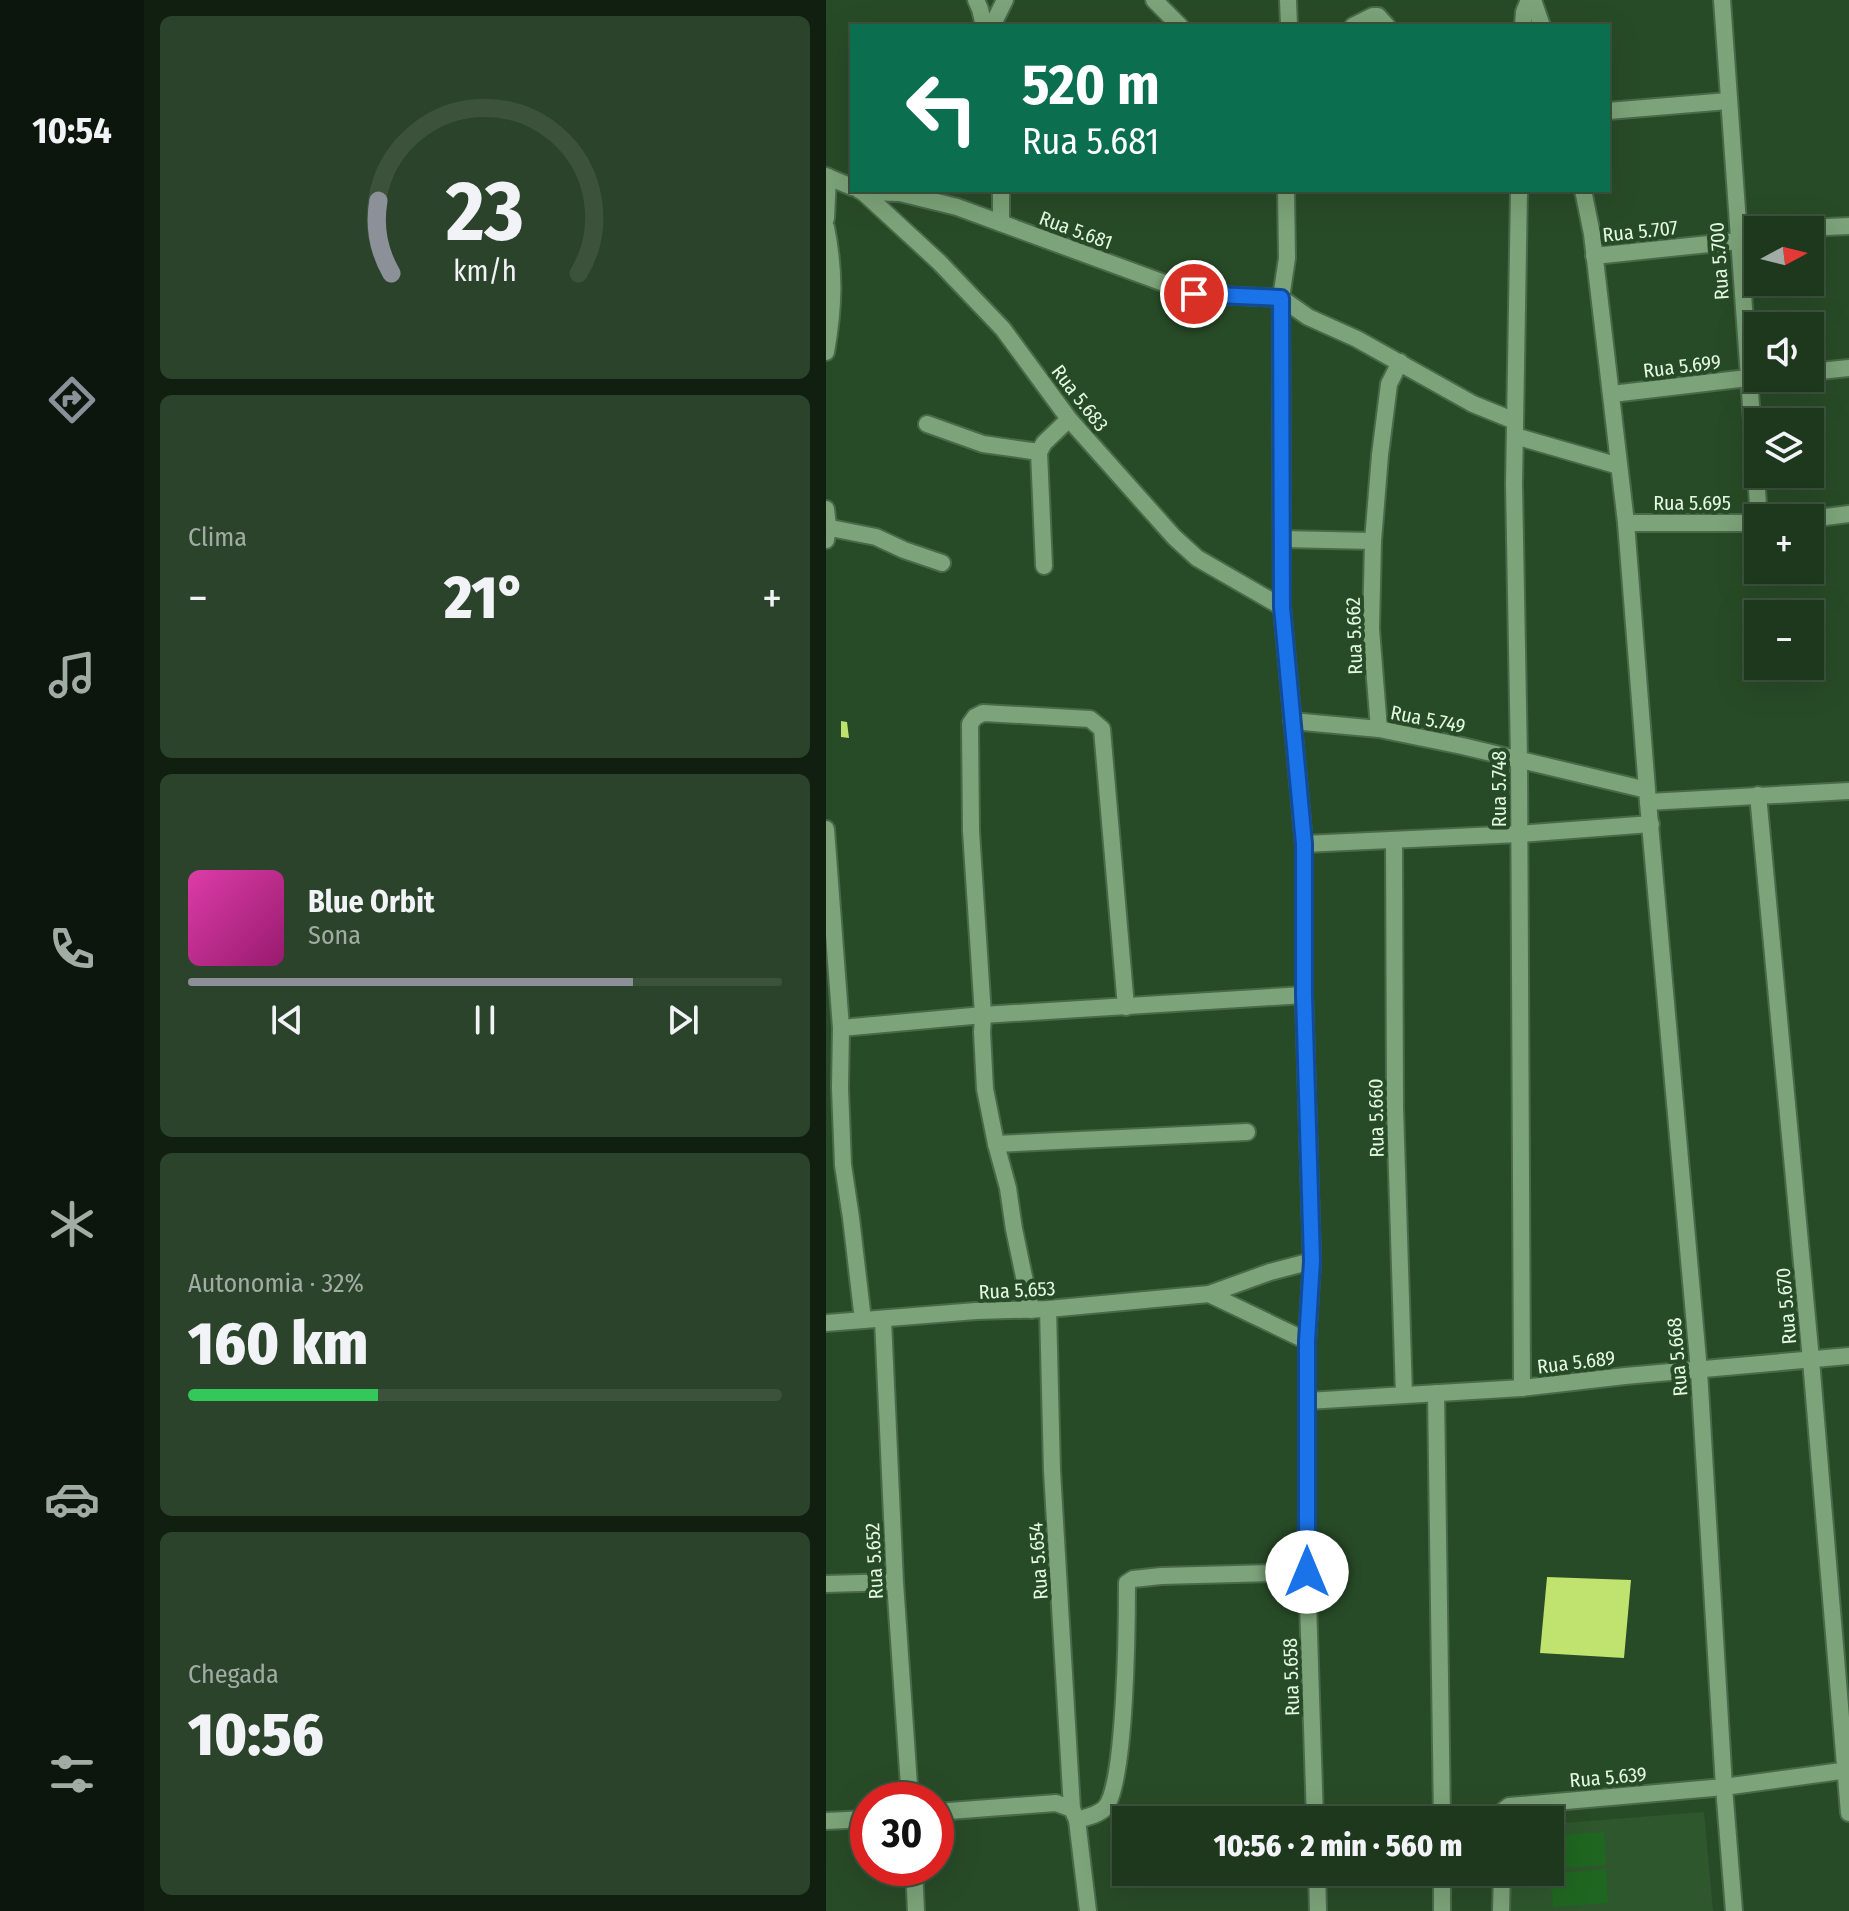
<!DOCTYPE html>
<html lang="pt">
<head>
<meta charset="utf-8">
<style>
  body { margin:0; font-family:"Fira Sans Condensed",sans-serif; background:#2b432a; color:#f1f3f6; height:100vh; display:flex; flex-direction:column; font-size:30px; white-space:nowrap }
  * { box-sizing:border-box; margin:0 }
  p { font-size:26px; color:#a1aca4 }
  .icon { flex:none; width:44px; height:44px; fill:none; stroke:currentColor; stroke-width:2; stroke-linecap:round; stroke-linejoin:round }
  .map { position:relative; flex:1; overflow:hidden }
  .details { display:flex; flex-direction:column; gap:16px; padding:16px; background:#101f10; width:682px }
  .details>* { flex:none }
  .banner { position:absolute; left:24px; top:24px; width:760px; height:168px; border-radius:0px; box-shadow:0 8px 32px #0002,0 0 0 2px #3c523b; background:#0b6e4f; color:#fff; overflow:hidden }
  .needle { width:52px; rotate:83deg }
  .buttons { position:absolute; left:918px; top:216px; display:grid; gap:16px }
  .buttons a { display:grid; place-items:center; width:80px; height:80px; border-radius:0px; background:#1e381d; box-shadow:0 8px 32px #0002,0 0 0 2px #3c523b; font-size:40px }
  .speed { position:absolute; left:24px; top:1782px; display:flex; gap:16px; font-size:40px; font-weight:700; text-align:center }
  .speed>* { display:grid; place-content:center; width:104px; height:104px; border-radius:50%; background:#1e381d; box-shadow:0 8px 32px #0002,0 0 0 2px #3c523b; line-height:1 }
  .speed .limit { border:12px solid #d22; background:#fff; color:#111 }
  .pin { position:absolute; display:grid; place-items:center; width:68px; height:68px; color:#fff; margin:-34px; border:4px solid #fff; border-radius:50%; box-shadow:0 2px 8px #0007 }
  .me { position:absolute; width:88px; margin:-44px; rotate:0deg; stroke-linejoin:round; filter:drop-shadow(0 0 6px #0008) }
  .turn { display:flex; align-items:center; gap:28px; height:168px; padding:0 40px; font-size:36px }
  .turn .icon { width:104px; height:104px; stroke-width:2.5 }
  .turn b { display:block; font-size:56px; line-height:68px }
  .big { font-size:60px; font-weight:800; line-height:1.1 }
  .details .tile { flex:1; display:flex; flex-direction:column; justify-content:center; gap:12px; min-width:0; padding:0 28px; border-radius:12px; background:#2b432a }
  .details .dial { align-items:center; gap:0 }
  .dial svg { height:208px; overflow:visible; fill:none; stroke:#3c523b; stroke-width:7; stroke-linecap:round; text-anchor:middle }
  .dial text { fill:#f1f3f6; stroke:none }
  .song { display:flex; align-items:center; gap:24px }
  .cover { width:96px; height:96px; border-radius:12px; background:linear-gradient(135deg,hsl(320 70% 55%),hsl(320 70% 35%)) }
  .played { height:8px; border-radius:4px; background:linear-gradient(90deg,#8c9099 75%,#3c523b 75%) }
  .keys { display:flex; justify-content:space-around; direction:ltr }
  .heat { display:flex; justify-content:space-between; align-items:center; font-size:44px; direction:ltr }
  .charge { height:12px; border-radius:6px; background:linear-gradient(90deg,#34c759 32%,#3c523b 0) }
  .trip { position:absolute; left:286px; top:1806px; width:452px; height:80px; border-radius:0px; background:#1e381d; box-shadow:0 8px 32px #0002,0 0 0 2px #3c523b; font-weight:800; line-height:80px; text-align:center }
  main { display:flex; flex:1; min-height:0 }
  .menu { display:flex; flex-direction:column; width:144px; justify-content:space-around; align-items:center; background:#0c160c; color:#a1aca4 }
  .menu .icon { width:56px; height:56px }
  .menu .current { color:#8c9099 }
  .menu b { font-size:36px; color:#f1f3f6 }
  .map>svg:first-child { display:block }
  .built { fill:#2e572d }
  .green { fill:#1f6720 }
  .building { fill:#c0e26f }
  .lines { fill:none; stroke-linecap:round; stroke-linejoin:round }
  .street-casing { stroke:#496949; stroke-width:20 }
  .street { stroke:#7ca379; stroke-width:16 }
  .route-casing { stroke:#114b97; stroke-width:20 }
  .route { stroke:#1a73e8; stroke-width:14 }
  .labels { text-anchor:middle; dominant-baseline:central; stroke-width:8; stroke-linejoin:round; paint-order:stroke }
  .street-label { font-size:20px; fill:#e4f9e2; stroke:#284b27 }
</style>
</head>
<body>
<main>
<nav class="menu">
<b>10:54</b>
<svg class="icon current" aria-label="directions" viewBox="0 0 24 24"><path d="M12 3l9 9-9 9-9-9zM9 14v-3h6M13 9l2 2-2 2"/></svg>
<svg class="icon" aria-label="music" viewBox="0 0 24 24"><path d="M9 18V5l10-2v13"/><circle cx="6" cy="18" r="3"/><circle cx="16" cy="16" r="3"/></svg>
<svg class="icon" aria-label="phone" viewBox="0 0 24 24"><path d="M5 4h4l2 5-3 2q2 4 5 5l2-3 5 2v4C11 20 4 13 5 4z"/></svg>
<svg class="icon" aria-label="climate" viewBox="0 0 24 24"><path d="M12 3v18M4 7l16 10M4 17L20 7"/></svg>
<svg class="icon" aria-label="car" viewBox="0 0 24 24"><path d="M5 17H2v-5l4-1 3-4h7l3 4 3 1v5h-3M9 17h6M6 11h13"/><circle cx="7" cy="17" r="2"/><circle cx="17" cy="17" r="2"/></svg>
<svg class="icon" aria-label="filters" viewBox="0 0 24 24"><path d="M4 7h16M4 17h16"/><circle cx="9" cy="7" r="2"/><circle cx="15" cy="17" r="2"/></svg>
</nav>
<section class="details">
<div class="tile dial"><svg viewBox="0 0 100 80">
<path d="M14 69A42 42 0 1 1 86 69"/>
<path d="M14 69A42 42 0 0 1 9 41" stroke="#8c9099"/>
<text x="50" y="56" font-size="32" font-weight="700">23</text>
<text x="50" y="72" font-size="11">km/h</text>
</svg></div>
<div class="tile"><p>Clima</p>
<div class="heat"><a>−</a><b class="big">21°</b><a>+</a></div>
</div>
<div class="tile">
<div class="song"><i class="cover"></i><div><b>Blue Orbit</b><p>Sona</p></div></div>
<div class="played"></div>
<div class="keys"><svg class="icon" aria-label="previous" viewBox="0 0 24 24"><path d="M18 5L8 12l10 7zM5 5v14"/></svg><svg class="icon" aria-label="pause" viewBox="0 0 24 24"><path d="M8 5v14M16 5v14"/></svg><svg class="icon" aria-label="next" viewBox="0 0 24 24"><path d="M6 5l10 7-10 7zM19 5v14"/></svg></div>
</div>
<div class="tile"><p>Autonomia · 32%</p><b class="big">160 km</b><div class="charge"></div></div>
<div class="tile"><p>Chegada</p><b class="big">10:56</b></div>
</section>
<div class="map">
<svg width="1023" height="1911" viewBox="0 0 1023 1911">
  <rect width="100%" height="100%" fill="#284b27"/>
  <polygon class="built" points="878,1812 887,1911 681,1911 681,1872 724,1872 724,1824"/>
  <g class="green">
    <polygon points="778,1832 780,1865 724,1869 724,1836"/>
    <polygon points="780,1869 782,1903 727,1907 724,1874"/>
  </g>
  <g class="building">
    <polygon points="15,721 21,722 23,738 15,737"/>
    <polygon points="721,1577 805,1580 798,1658 714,1653"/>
  </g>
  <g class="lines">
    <g class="street-casing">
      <g id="street">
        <polyline points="150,0 154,9 158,26"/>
        <polyline points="328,0 354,26"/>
        <polyline points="462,0 463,26"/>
        <polyline points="707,0 716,26"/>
        <polyline points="896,0 933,518"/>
        <polyline points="166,26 179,0"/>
        <polyline points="527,26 547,16 552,16 561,26"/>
        <polyline points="697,26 698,12 703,0"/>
        <polyline points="782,111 902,101"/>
        <polyline points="0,176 26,187"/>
        <polyline points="33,190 37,192 74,193 131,207 368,294 455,298 482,317 531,339 647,404 689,421"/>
        <polyline points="175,190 175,223"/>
        <polyline points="460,190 461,258 455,298 456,607 478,844 478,995 486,1261 481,1341 481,1572 489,1820"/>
        <polyline points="693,190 688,484 693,759 696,1388"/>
        <polyline points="757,190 766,234 800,523 822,802 873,1371 898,1787 908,1911"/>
        <polyline points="37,192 113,262 177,329 243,419 348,537 371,558 456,607"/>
        <polyline points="0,218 2,177"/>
        <path d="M0,227C9,272 8,307 0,352"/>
        <polyline points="936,230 1023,226"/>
        <polyline points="768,256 912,241"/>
        <polyline points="984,372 1023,368"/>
        <polyline points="786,394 930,377"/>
        <polyline points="101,424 157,444 213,452"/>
        <polyline points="689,436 793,466"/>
        <polyline points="0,509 2,526 0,540"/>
        <polyline points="984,519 1023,514"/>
        <polyline points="800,523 932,523"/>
        <polyline points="0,527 50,537 78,550 116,563"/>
        <polyline points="456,539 547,541"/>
        <polyline points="218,566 213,452 218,443 243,419"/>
        <polyline points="466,721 553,729 636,746 821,790"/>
        <polyline points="553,729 545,629 547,541 554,455 563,384 574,362"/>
        <polyline points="932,795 985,1360 1023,1813"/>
        <polyline points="822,802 1023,791"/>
        <polyline points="0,829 15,1028 14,1088 17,1165 25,1218 37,1320"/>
        <polyline points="568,841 569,1108 578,1395"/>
        <polyline points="478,844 693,834 825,824"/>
        <polyline points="15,1028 157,1015 478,995"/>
        <polyline points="170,1144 421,1132"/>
        <polyline points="383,1294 481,1341"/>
        <polyline points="222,1309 226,1471 246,1809"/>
        <polyline points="205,1310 188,1229 182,1188 170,1144 159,1089 156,1032 157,1015 145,831 144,724 149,717 157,713 264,719 276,729 300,1007"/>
        <polyline points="57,1320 69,1582 84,1800"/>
        <polyline points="0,1323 150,1311 222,1309 383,1294 444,1272 486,1261"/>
        <polyline points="610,1393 616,1820"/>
        <polyline points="481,1401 696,1388 799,1376 1023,1356"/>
        <polyline points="0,1584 69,1582"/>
        <polyline points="110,1812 230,1803 246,1809 251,1820 262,1911"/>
        <path d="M251,1820C261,1817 272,1815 279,1808C300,1785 301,1620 301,1583L307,1579L335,1576L481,1572"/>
        <polyline points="676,1820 678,1810 683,1806 898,1787 1023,1770"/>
        <polyline points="0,1821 42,1819"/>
        <polyline points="88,1868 90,1911"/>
        <polyline points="491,1872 492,1911"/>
        <polyline points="616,1911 616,1872"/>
        <polyline points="675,1911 676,1872"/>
      </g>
    </g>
    <use href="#street" class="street"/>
  </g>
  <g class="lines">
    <g class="route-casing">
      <polyline id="route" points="368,294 455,298 456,607 478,844 478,995 486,1261 481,1341 481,1572"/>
    </g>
    <use href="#route" class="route"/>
  </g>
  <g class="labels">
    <g class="street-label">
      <text transform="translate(250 230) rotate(20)">Rua 5.681</text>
      <text transform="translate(814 231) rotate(-6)">Rua 5.707</text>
      <text transform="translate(893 261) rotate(-94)">Rua 5.700</text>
      <text transform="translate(856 366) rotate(-7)">Rua 5.699</text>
      <text transform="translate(254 398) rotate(52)">Rua 5.683</text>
      <text x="866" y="503">Rua 5.695</text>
      <text transform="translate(528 636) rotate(-92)">Rua 5.662</text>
      <text transform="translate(602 719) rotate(11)">Rua 5.749</text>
      <text transform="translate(673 789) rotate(-90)">Rua 5.748</text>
      <text transform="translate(550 1118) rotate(-91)">Rua 5.660</text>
      <text transform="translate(191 1290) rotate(-3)">Rua 5.653</text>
      <text transform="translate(960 1306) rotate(-95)">Rua 5.670</text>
      <text transform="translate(851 1357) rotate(-95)">Rua 5.668</text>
      <text transform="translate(750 1362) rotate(-7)">Rua 5.689</text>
      <text transform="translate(48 1561) rotate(-93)">Rua 5.652</text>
      <text transform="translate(212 1561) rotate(-94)">Rua 5.654</text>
      <text transform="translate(465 1677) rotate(-92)">Rua 5.658</text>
      <text transform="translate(782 1777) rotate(-5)">Rua 5.639</text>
    </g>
  </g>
</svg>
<div class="buttons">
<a><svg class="needle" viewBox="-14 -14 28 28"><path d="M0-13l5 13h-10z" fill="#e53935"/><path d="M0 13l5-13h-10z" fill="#a1aca4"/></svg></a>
<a><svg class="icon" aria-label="sound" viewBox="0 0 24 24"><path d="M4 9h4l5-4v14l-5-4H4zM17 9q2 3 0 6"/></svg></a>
<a><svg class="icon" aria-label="layers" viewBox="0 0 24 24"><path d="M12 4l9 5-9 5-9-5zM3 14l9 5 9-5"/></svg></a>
<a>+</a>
<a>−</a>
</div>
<div class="speed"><div class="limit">30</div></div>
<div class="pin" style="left:368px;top:294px;background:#d93025"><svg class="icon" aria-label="arrive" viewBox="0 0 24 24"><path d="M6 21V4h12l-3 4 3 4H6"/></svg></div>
<svg class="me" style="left:481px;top:1572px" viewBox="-20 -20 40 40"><circle r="19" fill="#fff"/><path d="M0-13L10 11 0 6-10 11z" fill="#1a73e8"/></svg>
<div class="trip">10:56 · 2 min · 560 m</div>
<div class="banner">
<div class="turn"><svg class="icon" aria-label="left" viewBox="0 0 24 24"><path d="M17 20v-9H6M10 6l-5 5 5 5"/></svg><div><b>520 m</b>Rua 5.681</div></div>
</div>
</div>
</main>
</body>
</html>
